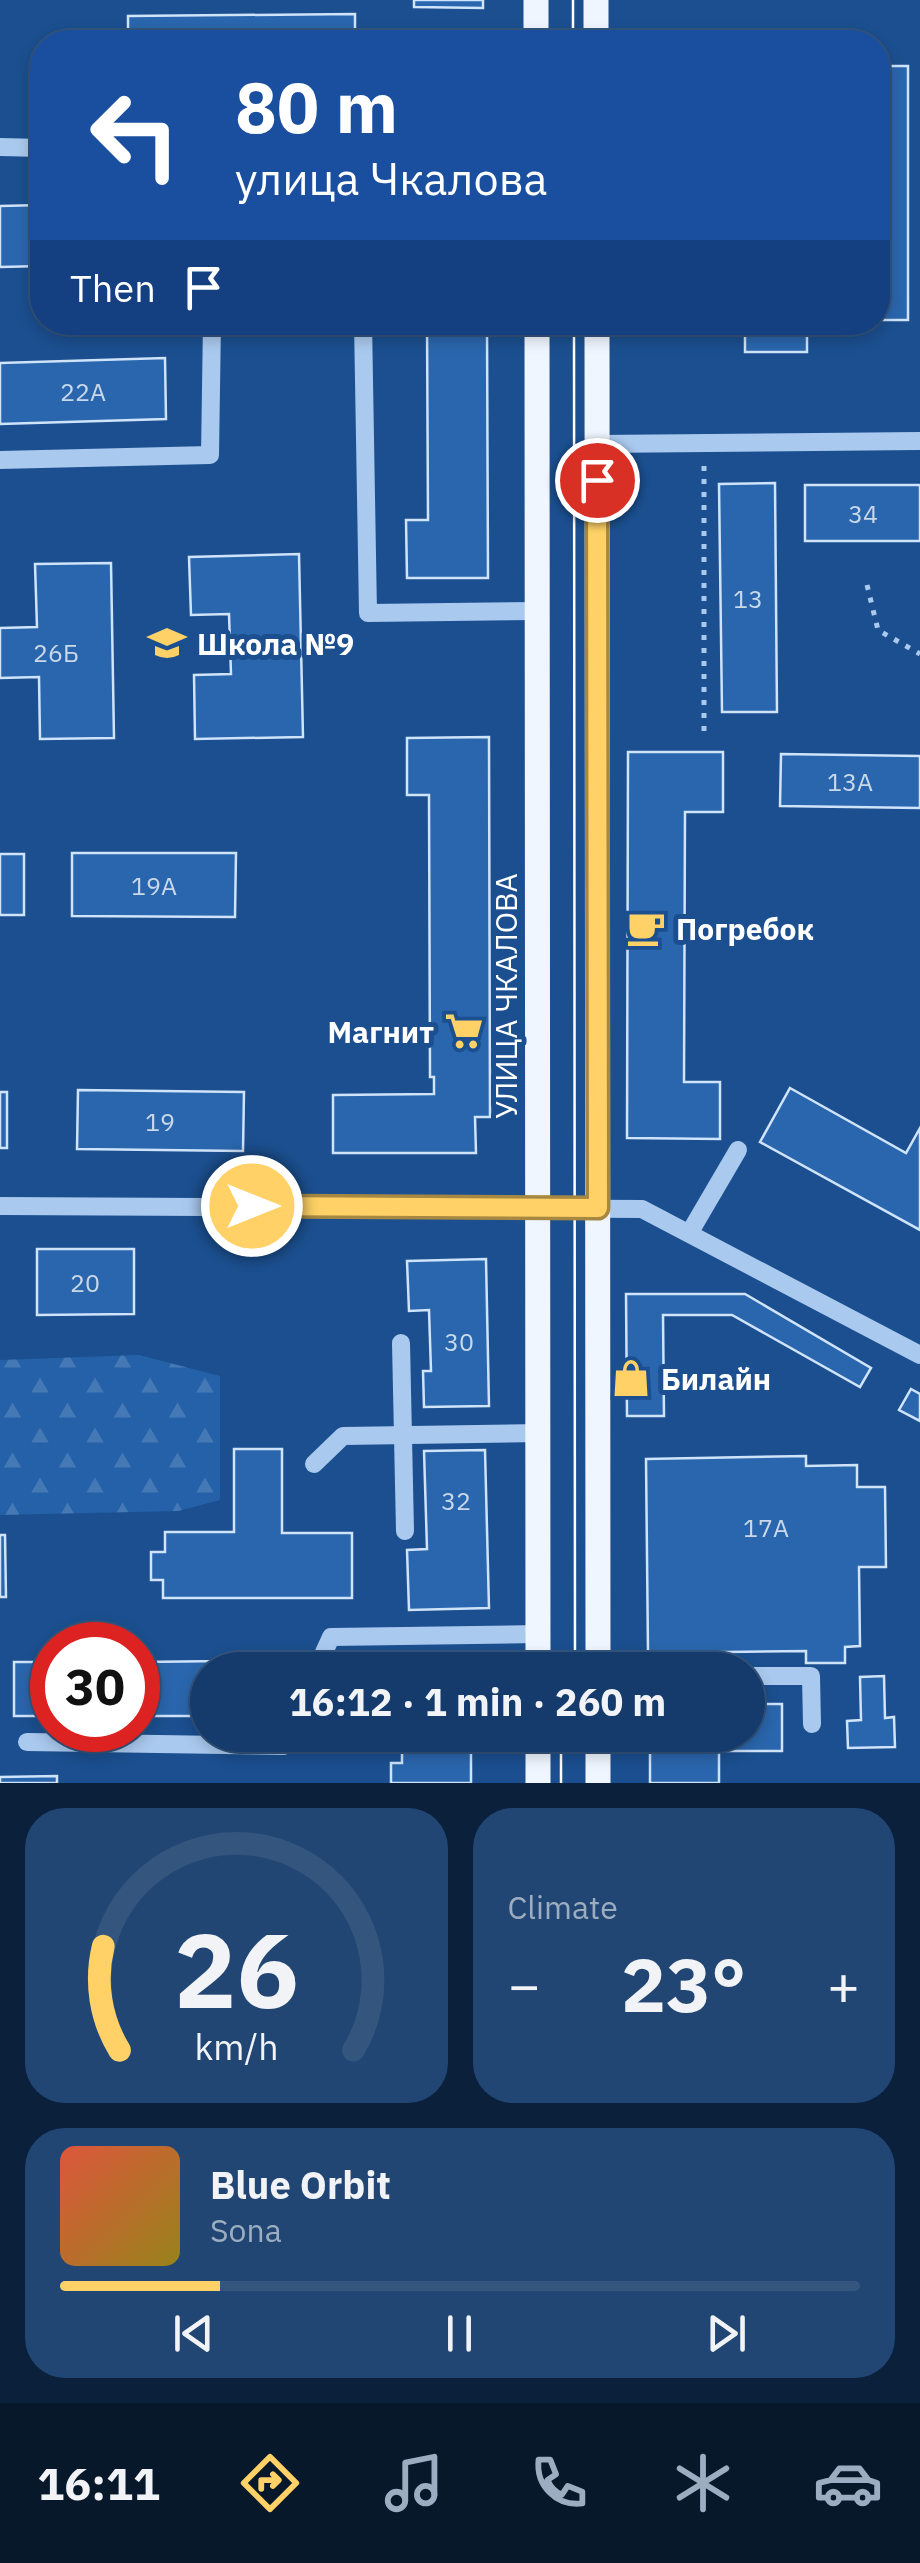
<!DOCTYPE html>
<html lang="en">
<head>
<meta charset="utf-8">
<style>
  body { margin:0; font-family:"IBM Plex Sans",sans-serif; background:#214673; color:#f1f3f6; height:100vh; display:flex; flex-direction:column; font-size:38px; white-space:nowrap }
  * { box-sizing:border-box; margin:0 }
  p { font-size:32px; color:#9dadc1 }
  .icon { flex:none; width:55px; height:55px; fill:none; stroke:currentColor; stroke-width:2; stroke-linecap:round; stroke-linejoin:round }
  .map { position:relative; height:1783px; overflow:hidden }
  .side { display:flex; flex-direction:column; gap:25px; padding:25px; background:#0b203b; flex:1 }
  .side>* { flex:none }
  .top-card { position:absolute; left:30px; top:30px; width:860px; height:305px; border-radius:40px; box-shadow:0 5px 15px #0003,0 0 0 2px #33557e; background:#1a4fa0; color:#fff; overflow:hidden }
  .speed { position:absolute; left:30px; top:1622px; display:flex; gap:20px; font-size:50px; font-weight:700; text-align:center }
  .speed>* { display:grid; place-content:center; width:130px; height:130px; border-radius:50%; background:#143b6b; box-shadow:0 5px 15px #0003,0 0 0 2px #33557e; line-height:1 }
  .speed .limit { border:15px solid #d22; background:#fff; color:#111 }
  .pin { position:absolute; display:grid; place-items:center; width:85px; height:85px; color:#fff; margin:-42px; border:5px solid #fff; border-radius:50%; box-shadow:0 2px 10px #0007 }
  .me { position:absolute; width:110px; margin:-55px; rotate:90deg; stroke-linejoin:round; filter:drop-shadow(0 0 8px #0008) }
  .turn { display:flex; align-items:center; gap:35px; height:210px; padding:0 40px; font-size:45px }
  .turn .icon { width:130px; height:130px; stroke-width:2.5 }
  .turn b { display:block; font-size:70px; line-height:85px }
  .then { display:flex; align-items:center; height:95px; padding:0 40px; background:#0003; gap:20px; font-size:38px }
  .big { font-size:75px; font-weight:800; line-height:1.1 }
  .side .card { flex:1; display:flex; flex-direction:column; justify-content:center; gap:15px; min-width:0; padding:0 35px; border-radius:40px; background:#214673 }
  .side .dial { align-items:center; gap:0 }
  .dial svg { height:260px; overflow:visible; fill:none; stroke:#33557e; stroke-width:7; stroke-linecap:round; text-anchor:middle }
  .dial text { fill:#f1f3f6; stroke:none }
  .song { display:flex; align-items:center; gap:30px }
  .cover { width:120px; height:120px; border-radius:15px; background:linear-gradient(135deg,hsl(10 70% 55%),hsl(50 70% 35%)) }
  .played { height:10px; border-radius:5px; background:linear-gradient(90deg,#ffd166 20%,#33557e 20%) }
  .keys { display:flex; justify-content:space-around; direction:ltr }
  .heat { display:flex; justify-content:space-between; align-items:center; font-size:55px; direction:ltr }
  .side .tiles { flex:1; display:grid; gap:25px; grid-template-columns:1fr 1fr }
  .card:last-child { grid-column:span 2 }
  .trip { position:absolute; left:190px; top:1652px; width:575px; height:100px; border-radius:50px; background:#143b6b; box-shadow:0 5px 15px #0003,0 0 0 2px #33557e; font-weight:800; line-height:100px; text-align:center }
  .menu { display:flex; height:160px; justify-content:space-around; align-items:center; background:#08182b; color:#9dadc1 }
  .menu .icon { width:70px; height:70px }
  .menu .current { color:#ffd166 }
  .menu b { font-size:45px; color:#f1f3f6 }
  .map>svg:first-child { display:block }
  .forest { fill:url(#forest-firs) }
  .building { fill:#2a66ad; stroke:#cfe3fa; stroke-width:2.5 }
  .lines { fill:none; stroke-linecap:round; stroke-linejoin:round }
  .path { stroke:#a9c9ee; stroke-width:5; stroke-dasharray:5 8; stroke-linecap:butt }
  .minor { stroke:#a9c9ee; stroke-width:18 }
  .major { stroke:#f0f6ff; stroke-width:25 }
  .tram { stroke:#fff; stroke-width:2.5 }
  .route-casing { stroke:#a68842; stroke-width:25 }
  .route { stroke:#ffd166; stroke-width:18 }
  .labels { text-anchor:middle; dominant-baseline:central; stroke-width:10; stroke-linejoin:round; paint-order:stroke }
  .number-label { font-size:25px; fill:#cad9ea }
  .poi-label { font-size:30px; font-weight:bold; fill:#fff; stroke:#1b4f8f; text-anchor:start }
  .street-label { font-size:30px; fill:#fff; stroke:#1b4f8f }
</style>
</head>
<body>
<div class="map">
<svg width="920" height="1783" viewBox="0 0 920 1783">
  <defs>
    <pattern id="forest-firs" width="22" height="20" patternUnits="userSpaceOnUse" patternTransform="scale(2.5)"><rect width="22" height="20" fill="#2461a8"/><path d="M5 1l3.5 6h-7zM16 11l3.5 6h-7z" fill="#4579b5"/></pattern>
  </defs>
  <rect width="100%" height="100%" fill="#1b4f8f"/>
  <polygon class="forest" points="139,1355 220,1376 220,1500 178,1511 0,1515 0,1360"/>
  <g class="building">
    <polygon points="414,0 483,0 483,8 414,7"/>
    <polygon points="355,14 355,42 128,42 128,16"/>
    <rect x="745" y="36" width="62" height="6"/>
    <rect x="878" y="66" width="30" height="254"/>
    <polygon points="42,205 42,266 0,267 0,206"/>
    <polygon points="427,322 487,322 488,578 407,578 406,520 428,520"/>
    <rect x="745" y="322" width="62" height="30"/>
    <polygon points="165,358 166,419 0,424 0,363"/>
    <polygon points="775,483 777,712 722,712 719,484"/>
    <rect x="805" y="485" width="115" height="56"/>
    <polygon points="299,554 303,737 195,739 194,675 231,674 229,614 191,615 189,557"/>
    <polygon points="111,563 114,738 40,739 39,677 0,678 0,628 37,627 35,564"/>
    <polygon points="489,737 490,1117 475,1117 476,1153 333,1153 333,1095 434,1094 434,1077 430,1077 429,795 407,795 407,738"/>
    <polygon points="628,752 723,752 723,812 685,812 684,1082 720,1082 720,1139 627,1138"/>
    <polygon points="781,754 920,756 920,808 780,806"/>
    <polygon points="72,853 236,853 235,917 72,916"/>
    <rect x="0" y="854" width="24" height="61"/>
    <polygon points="790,1088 906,1153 920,1128 920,1230 760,1142"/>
    <polygon points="78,1090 244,1092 243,1151 77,1149"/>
    <rect x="0" y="1092" width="7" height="56"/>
    <polygon points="37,1249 134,1249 134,1314 37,1315"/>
    <polygon points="486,1259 489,1406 424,1407 423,1371 431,1371 429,1310 409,1311 407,1261"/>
    <polygon points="626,1294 745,1294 871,1368 860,1387 732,1315 663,1315 664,1416 627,1416"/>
    <polygon points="911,1389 920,1394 920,1421 899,1410"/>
    <polygon points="234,1449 282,1449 282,1533 352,1533 352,1598 163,1598 163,1580 151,1580 151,1552 165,1552 165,1532 234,1532"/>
    <polygon points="485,1450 489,1608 409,1610 407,1550 427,1549 424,1451"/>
    <polygon points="806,1456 806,1466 857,1465 857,1487 885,1487 886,1567 859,1567 860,1646 845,1647 845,1663 806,1663 806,1651 648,1653 646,1459"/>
    <polygon points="0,1535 5,1535 6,1597 0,1597"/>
    <rect x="402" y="1659" width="69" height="11"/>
    <polygon points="226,1661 226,1670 208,1670 208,1716 138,1716 138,1662"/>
    <rect x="14" y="1662" width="38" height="54"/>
    <polygon points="884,1676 885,1718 894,1717 895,1747 848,1748 847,1721 861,1720 860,1677"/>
    <polygon points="748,1704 782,1704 782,1751 719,1751 719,1783 650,1783 650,1735 748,1735"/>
    <polygon points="402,1735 471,1735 471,1783 391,1783 391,1763 402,1763"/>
    <polygon points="57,1776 57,1783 0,1783 0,1777"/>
  </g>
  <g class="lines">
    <g class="path">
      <polyline points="704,466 704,733"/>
      <polyline points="867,585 878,630 920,654"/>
    </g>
    <g class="minor">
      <polyline points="0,147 42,148"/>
      <polyline points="363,322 368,613 537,611"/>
      <polyline points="597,444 920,441"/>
      <polyline points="0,460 210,455 212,322"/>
      <polyline points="0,1206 642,1209 920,1355"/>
      <polyline points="690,1232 738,1150"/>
      <polyline points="401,1343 405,1531"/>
      <polyline points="314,1464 343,1436 538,1433"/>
      <polyline points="316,1670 331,1637 538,1634"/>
      <polyline points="748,1676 811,1676 812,1724"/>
      <polyline points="27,1742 283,1746 288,1735"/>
    </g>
    <g class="major">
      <polyline points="536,0 536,42"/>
      <polyline points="596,0 596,42"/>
      <polyline points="537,322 538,1670"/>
      <polyline points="597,322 598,1670"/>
      <polyline points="538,1735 538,1783"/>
      <polyline points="598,1735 598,1783"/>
    </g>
    <g class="tram">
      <polyline points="573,0 573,42"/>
      <polyline points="574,322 575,1670"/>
      <polyline points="561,1735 561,1783"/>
    </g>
  </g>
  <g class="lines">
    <g class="route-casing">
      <polyline id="route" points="252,1206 598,1208 597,480"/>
    </g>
    <use href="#route" class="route"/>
  </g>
  <defs>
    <g id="school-bare" transform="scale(3)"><path d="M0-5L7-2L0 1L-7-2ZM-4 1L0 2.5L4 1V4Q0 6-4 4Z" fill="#ffd166" stroke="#1b4f8f" stroke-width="2.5" paint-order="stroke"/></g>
    <g id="cafe-bare" transform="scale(3)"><path d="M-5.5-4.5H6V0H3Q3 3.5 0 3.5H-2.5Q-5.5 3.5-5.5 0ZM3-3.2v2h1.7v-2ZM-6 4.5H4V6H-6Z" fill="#ffd166" stroke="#1b4f8f" stroke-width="2.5" paint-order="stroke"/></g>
    <g id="supermarket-bare" transform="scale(3)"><path d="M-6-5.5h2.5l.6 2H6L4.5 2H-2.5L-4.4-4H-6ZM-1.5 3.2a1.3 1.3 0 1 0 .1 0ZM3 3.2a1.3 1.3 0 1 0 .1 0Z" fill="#ffd166" stroke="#1b4f8f" stroke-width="2.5" paint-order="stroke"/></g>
    <g id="shop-bare" transform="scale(3)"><path d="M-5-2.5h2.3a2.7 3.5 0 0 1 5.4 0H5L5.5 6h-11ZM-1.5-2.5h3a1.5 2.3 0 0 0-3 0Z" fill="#ffd166" stroke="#1b4f8f" stroke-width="2.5" paint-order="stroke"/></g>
  </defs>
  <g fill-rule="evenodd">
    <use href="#school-bare" x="167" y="643"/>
    <use href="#cafe-bare" x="646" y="928"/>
    <use href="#supermarket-bare" x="464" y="1031"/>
    <use href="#shop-bare" x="631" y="1378"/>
  </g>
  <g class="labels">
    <g class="number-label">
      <text x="83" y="391">22А</text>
      <text x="863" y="513">34</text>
      <text x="748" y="598">13</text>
      <text x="56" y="652">26Б</text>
      <text x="850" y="781">13А</text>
      <text x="154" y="885">19А</text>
      <text x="160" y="1121">19</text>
      <text x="85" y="1282">20</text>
      <text x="459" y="1341">30</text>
      <text x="456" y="1500">32</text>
      <text x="766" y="1527">17А</text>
    </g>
    <g class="poi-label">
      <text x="197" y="643">Школа №9</text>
      <text x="676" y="928">Погребок</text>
      <text x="434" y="1031" text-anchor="end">Магнит</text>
      <text x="661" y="1378">Билайн</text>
    </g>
    <g class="street-label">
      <text transform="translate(505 996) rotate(-90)">УЛИЦА ЧКАЛОВА</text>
    </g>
  </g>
</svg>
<div class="speed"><div class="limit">30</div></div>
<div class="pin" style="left:597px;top:480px;background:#d93025"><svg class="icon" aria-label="arrive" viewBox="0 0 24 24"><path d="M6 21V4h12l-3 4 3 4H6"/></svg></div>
<svg class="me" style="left:252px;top:1206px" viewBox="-20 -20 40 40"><circle r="17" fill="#ffd166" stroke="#fff" stroke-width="3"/><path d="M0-11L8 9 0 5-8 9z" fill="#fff"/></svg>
<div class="trip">16:12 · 1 min · 260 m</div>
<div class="top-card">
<div class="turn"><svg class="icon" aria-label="left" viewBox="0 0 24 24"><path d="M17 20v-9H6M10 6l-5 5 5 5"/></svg><div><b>80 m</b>улица Чкалова</div></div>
<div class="then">Then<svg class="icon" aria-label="arrive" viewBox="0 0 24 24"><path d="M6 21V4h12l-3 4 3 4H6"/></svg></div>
</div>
</div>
<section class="side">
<div class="tiles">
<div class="card dial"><svg viewBox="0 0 100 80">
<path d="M14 69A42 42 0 1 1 86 69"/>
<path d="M14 69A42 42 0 0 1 9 37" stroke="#ffd166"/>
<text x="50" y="56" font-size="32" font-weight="700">26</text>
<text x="50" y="72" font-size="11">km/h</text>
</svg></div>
<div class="card"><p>Climate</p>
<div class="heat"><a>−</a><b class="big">23°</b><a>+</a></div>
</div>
<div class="card">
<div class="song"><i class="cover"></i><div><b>Blue Orbit</b><p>Sona</p></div></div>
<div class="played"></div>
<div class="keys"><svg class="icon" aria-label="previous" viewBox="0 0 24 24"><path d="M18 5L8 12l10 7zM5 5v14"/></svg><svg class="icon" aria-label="pause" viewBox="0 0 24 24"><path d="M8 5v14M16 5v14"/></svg><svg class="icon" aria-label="next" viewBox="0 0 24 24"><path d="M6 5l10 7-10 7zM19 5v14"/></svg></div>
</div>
</div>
</section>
<nav class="menu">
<b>16:11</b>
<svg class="icon current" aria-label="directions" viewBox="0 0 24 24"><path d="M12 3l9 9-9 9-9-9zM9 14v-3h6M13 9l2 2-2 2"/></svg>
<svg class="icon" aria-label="music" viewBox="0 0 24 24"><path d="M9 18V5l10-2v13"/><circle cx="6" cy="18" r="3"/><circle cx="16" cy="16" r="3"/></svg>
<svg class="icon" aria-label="phone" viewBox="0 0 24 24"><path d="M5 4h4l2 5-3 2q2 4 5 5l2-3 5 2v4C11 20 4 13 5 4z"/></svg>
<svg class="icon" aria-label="climate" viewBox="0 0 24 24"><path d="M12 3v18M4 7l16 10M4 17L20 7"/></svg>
<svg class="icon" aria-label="car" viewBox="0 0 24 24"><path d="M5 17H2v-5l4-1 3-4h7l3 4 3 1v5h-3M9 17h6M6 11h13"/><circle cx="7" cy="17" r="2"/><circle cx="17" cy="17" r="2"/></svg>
</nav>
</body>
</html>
